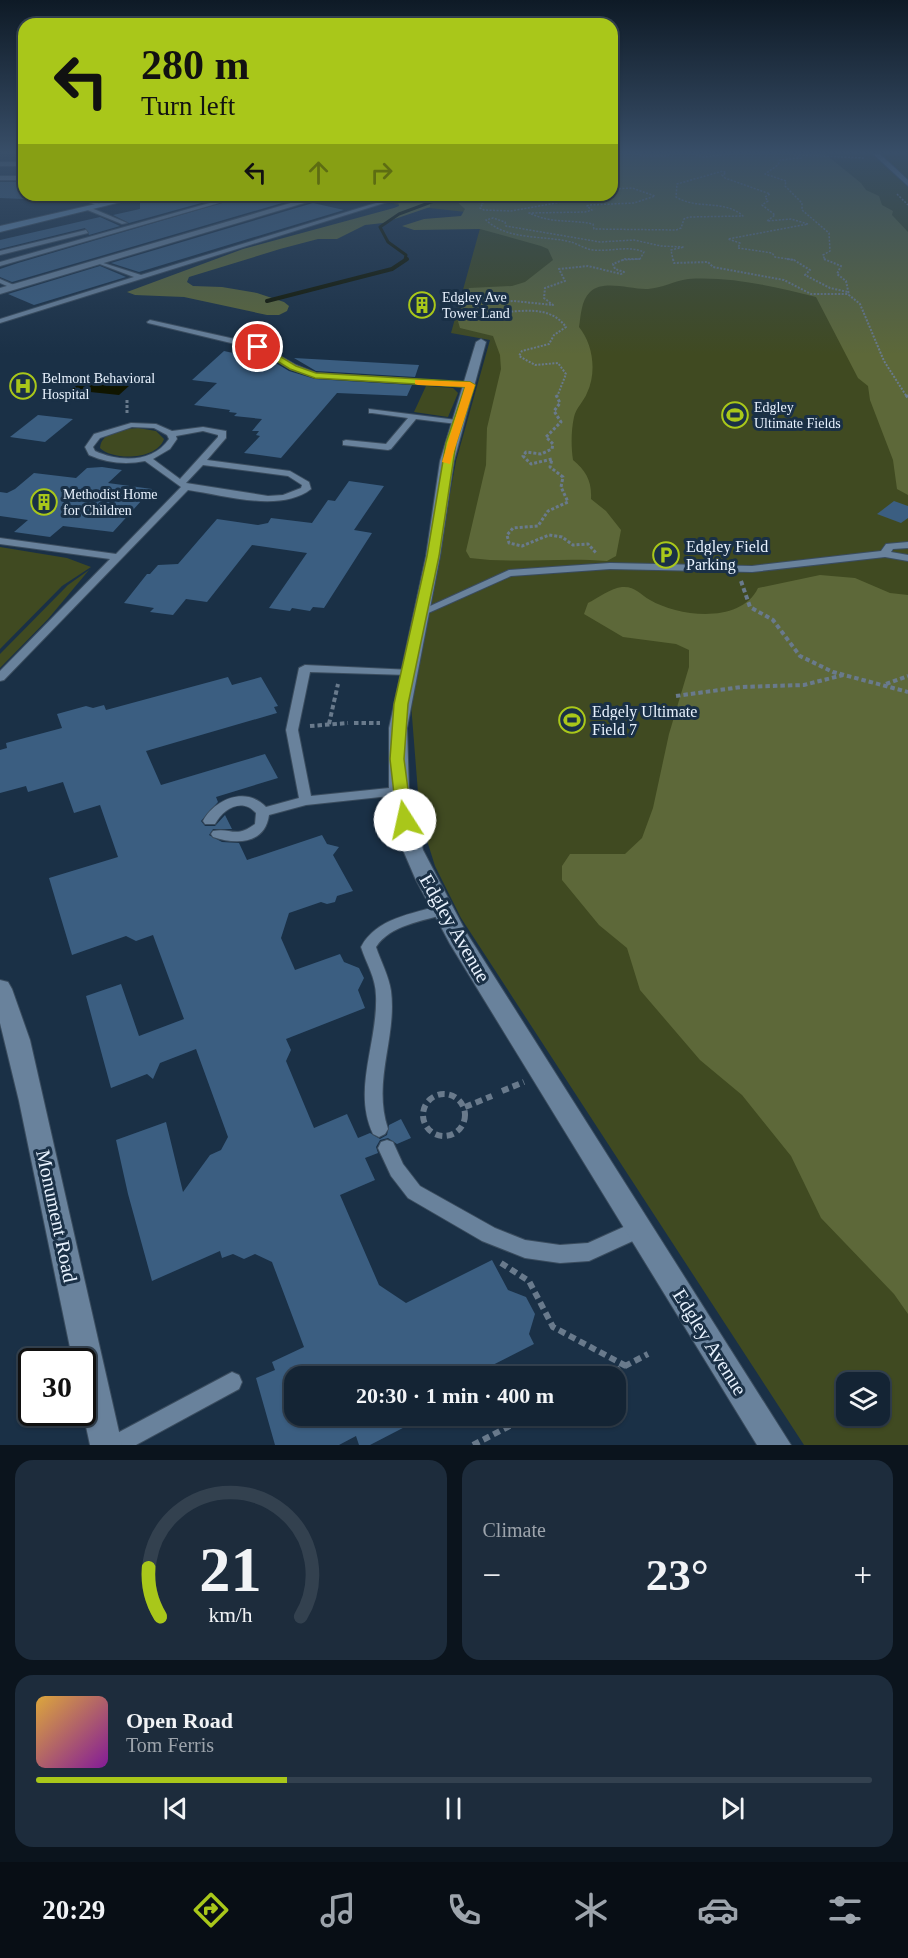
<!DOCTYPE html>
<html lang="en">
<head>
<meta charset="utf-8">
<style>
  body { margin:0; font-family:"Times New Roman",serif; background:#1d2c3c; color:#f1f3f6; height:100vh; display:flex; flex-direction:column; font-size:22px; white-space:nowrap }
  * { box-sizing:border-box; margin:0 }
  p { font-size:20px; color:#9da4ac }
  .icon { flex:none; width:33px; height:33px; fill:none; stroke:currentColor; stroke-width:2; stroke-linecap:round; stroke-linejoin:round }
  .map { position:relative; height:1445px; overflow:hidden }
  .drawer { display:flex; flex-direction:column; gap:15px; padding:15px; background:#0b141d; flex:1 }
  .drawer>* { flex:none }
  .guide { position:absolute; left:18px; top:18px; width:600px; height:183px; border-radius:18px; box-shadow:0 2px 4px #0004,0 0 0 2px #33414f; background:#a9c71a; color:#111; overflow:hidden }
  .tools { position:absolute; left:836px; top:1372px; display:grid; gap:12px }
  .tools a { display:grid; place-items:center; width:54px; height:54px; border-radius:12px; background:#142434; box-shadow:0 2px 4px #0004,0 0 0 2px #33414f; font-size:30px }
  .speed { position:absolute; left:18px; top:1348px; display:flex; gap:12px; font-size:30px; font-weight:700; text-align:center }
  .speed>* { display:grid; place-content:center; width:78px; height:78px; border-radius:50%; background:#142434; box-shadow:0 2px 4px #0004,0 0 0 2px #33414f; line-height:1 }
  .speed .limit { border:3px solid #111; border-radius:9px; background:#fff; color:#111 }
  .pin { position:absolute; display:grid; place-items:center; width:51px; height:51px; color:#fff; margin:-26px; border:3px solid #fff; border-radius:50%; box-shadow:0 2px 6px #0007 }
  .me { position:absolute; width:66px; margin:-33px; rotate:350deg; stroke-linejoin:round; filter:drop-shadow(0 0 4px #0008) }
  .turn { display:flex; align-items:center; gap:21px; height:126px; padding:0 24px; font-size:27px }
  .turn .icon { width:78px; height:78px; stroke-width:2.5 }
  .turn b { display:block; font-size:42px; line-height:51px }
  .lanes { display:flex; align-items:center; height:57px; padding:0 24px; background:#0003; justify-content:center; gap:30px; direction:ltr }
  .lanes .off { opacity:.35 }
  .big { font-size:45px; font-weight:800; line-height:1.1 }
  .drawer .tile { flex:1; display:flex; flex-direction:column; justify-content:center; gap:9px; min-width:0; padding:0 21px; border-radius:18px; background:#1d2c3c }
  .drawer .dial { align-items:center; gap:0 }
  .dial svg { height:156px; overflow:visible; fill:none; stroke:#33414f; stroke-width:7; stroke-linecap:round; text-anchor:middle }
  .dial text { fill:#f1f3f6; stroke:none }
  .song { display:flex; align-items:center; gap:18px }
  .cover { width:72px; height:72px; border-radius:9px; background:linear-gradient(135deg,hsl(40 70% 55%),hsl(290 70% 35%)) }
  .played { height:6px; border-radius:3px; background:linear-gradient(90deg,#a9c71a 30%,#33414f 30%) }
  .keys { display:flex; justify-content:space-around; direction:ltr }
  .heat { display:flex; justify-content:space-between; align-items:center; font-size:33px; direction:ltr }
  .drawer .tiles { flex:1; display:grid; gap:15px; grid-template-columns:1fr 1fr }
  .tile:last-child { grid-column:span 2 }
  .trip { position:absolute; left:284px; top:1366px; width:342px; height:60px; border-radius:18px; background:#142434; box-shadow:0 2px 4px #0004,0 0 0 2px #33414f; font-weight:800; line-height:60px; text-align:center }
  .tabs { display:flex; height:96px; justify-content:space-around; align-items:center; background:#080e15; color:#9da4ac }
  .tabs .icon { width:42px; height:42px }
  .tabs .selected { color:#a9c71a }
  .tabs b { font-size:27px; color:#f1f3f6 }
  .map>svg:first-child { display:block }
  .green { fill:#404a21; fill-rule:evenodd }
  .forest { fill:#5d6839 }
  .water { fill:#101500 }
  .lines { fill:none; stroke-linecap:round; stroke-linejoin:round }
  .stream-far1 { stroke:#101500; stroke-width:3 }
  .stream { stroke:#101500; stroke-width:4 }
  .building { fill:#3b5e81 }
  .service-casing { stroke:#3a4c5e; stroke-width:2 }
  .minor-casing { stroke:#3a4c5e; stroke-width:2 }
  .tertiary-casing { stroke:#3a4c5e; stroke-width:2 }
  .secondary-casing { stroke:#3a4c5e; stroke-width:2 }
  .path-far4 { stroke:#697a8c; stroke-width:1.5; stroke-dasharray:2 1.5; stroke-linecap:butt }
  .path-far3 { stroke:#697a8c; stroke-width:2; stroke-dasharray:2 1.5; stroke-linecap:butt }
  .path-far2 { stroke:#697a8c; stroke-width:3; stroke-dasharray:3 2; stroke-linecap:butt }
  .path-far1 { stroke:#697a8c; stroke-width:4; stroke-dasharray:4.5 3; stroke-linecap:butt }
  .path { stroke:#697a8c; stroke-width:6; stroke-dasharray:7 4.5; stroke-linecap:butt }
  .service { fill:#69829c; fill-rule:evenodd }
  .minor { fill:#69829c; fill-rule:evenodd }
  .tertiary { fill:#69829c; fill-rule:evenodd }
  .secondary { fill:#658cb3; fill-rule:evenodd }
  .route { fill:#a9c71a; stroke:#6e8111; stroke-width:1.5 }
  .slow { fill:#f59e0b }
  .labels { text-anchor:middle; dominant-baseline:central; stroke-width:6; stroke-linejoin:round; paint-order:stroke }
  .far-poi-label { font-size:14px; fill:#e8f2fe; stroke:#1a3046; text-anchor:start }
  .poi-label { font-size:16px; fill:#e8f2fe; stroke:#1a3046; text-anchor:start }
  .near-street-label { font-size:20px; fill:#e8f2fe; stroke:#1a3046 }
</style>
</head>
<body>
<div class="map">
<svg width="908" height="1445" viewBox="0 0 908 1445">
  <rect width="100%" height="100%" fill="#1a3046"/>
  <g class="green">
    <path d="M612,153H908V1445H804L461,918L435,866L420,818L411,704L456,461L490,340L451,333L484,214L393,204L423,195H612ZM846,1383H879V1416H846Z"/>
    <polygon points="426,386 453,388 458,393 448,417 414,412"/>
    <path d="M138,428L156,431L164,439C157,460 113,461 100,448C101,431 125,429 138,428Z"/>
    <polygon points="0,547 67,558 91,567 62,586 0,649"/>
    <polygon points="89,570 48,619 0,668 0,654 68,585"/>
  </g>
  <g class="forest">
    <path d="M612,153H824L861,183L866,190L879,196L882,205L893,211L892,215L908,232V495L897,489L893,460L870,400L868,386L858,378L816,297C776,287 731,276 688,279C674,281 662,288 648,289C631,290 604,279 590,292C581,301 581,315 579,327C593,344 597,372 587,393C584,401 576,408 574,417C571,431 571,446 573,460C586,471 592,481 591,499L606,511L621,530L616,556L607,561C561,557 515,564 470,558L466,551L486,465L487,428L501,369L500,355L493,336L460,328L457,318L469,288L512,286L525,282L553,260L548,249L541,246L480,229L414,230L402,226L424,219L461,216L465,209L455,200L461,195H612Z"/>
    <polygon points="443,195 430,200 430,207 383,223 365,225 337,239 318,239 280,249 189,277 187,282 193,286 222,287 257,293 284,302 289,306 287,311 279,315 267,315 184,297 135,295 127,292 243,249 394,208 399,206 398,201 414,195"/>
    <path d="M820,575L855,578L890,593L908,595V1314L894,1294L821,1218L791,1156L742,1095L700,1060L640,990L627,948L599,925L562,880V866L570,854H625L642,838L653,808L669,734L689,667V650L676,644L623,637L584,614L588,603C598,598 611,588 622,587C635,586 640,594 650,600C679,617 741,624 758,588Z"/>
  </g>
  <polygon class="water" points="82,381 129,386 119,395 71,390"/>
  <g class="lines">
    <polyline class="stream-far1" points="405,260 406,255 388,242 380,227 399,214 450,195"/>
    <polyline class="stream" points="267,301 392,269 407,259"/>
  </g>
  <g class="building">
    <polygon points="0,182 24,182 24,199 0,198"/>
    <polygon points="151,195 230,195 129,223 113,215 140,209 140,200"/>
    <polygon points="249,195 295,195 299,198 12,282 0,277 0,269 18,263"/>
    <polygon points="313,203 344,210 139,272 111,263"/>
    <polygon points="100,217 120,226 89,235 85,228 0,249 0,240"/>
    <polygon points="100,266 126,277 34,305 8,294"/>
    <polygon points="224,351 274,362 289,371 315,379 412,385 407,396 337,393 281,458 244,453 260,436 256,435 259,431 252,431 262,419 234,416 237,413 229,412 230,410 194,405 217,383 192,380"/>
    <polygon points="294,358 419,365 415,377 316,371"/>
    <polygon points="38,415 73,419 45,442 10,437"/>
    <polygon points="102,467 122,470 108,483 152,489 113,532 63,526 50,537 14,532 28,520 0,516 0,492 7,493 15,489 34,473 76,478 87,468"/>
    <polygon points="349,481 384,486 354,530 372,533 324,608 313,607 310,611 292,608 290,611 269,608 307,553 252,545 207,602 186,599 173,615 150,612 154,608 124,603 147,574 150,574 158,565 178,564 217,519 258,525 268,523 271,518 312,523 328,500 335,501"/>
    <polygon points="894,501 908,506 908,518 901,523 877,514"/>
    <polygon points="228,677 232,685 261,677 278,706 274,707 277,713 146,751 161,785 265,754 278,778 216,797 218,802 201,821 205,826 215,826 225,815 232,829 213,829 209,835 222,842 239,843 247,860 322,835 327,844 339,847 333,855 353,891 337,896 335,902 327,904 321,902 289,913 281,938 295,970 340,954 344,962 359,968 364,978 358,990 365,1008 286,1039 291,1050 286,1061 314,1128 347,1114 358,1138 370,1133 380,1139 387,1135 389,1125 401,1119 411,1138 397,1144 388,1138 380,1140 376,1147 378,1153 365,1158 375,1180 340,1195 379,1285 406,1303 492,1260 508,1290 526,1297 535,1314 529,1334 534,1344 469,1377 294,1377 294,1416 426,1416 370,1445 359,1445 356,1436 339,1445 275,1445 256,1378 275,1370 272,1362 304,1347 272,1262 255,1254 244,1259 233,1254 222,1258 220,1251 152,1281 128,1194 116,1140 166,1122 183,1192 210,1155 221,1150 228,1137 196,1049 160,1063 153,1079 147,1074 111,1088 86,996 121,984 139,1036 184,1019 153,935 136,941 126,936 72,955 49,878 118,857 100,805 74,813 63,782 28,792 26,786 0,793 0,750 7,748 6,743 62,728 57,714 86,706 93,708 104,705 106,710"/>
  </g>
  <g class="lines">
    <g class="service-casing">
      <g id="service">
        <rect x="0" y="176" width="24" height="4"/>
        <polygon points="86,195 92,195 91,199 101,205 101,207 86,201"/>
        <polygon points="238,195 247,195 0,266 0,262"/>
        <polygon points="297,195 306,195 318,199 315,201"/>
        <polygon points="382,195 389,195 397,199 0,323 0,319 134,277 97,263 97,261 141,275 389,199"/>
        <polygon points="85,207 89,207 127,223 122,224 85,209"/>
        <polygon points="86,230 88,233 0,255 0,251"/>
        <polygon points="0,279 16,286 17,287 14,289 0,283"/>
        <polygon points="150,320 261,345 296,365 316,373 470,383 474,385 470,387 315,377 290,369 256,349 148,323 147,322"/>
        <polygon points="369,409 457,420 461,422 457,424 416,419 391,449 388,450 343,445 343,441 346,440 386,444 408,418 372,413 369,413"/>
        <path d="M131,423L156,424L172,431L203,427L226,431V438L207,460L290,471L309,482L311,489C281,513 223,495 188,490L4,680L0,681V671L110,559L0,544V538L116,554L181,487L145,461C126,465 107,463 89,455L85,447L94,434ZM132,427L154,428L167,435L169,439C153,463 119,462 95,451L93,447L100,438ZM203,431L218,435V437L180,479L153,459L170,449L177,439L176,436ZM203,465L288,476L302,485L301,488L283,495L268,496L186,483Z"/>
        <polygon points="908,542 908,548 893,549 891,552 908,555 908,561 885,557 752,572 610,569 511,576 426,614 422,615 417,612 509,570 610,563 752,566 881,551 886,544"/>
        <path d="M305,665L412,670L414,672L408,675L310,672L298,730L311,796L399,787L405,791L399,795L306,805L269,815C265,844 237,845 213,837L211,834L213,831C231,827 235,839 255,824L256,813C242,797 223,809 215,824H205L203,821C215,799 246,786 266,807L299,798L286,730L299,668Z"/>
        <path d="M441,905L446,906L448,910L446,914C423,921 390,925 376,947C381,962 389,976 391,991C397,1038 372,1081 388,1129L385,1134L379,1137L373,1134C352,1090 378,1042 376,996C376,978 366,963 361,947C376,918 412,914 441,905Z"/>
        <polygon points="387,1140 393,1142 403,1164 420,1186 495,1228 525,1240 560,1245 588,1243 639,1220 646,1223 648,1229 646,1235 589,1261 560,1263 525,1258 482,1241 408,1198 391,1176 378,1148 381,1142"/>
        <polygon points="232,1372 239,1375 242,1382 239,1389 136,1445 104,1445 108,1438"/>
      </g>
    </g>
    <g class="minor-casing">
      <g id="minor">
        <rect x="0" y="162" width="24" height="4"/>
        <polygon points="318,195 331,195 0,294 0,288"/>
        <polygon points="481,339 486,342 454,461 440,556 407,728 409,791 423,850 466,932 791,1445 757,1445 450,944 415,878 403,850 389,791 389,728 426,556 440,461 476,342"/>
      </g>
    </g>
    <g class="tertiary-casing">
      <g id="tertiary">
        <polygon points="872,153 879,153 908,180 908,186"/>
        <polygon points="0,980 8,982 12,989 30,1040 122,1445 90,1445 82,1408 82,1362 73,1362 19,1101 0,1023"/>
      </g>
    </g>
    <g class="secondary-casing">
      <polygon id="secondary" points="135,195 149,195 0,232 0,226"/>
    </g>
    <g class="path-far4">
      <polyline points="633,153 643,156 668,156 669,153"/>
      <polyline points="689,153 704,157 739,153"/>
      <polyline points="791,153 801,158 780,160 778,165 765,174 786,181 785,186 802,203 802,210 829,233 830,251 823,255 825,260"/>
      <polyline points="799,155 864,158"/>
      <path d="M612,189L632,188L655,196L634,203L589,205L587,206L592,210L585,212L529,213C553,224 568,219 593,224L594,229L676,230L681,228L684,219L689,217L743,216C724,199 697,210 676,197L677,184L723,171L726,173L722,175L725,178L770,194L765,197L768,201L762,205L775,215L767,221L791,219L808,224L728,239L740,243L738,248L772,253L775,257L795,260"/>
      <polyline points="897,194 908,205"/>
      <polyline points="487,195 469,201 483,203 480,208 484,210 511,211 601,195"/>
      <polyline points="502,195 496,199 509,200 525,195"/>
      <path d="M622,260L640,259L644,252C627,245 611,252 593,250C585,249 578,244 571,242C544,235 508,241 486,220L493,218L505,222L506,226L600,242L634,240L661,246L684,247L671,250L673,260"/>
    </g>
    <g class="path-far3">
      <polyline points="673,259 674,263 708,262 713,267 784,280 811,294 849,294"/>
      <polyline points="787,259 794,260 810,270 805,275 830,288 848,292"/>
      <polyline points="824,259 841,266 837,274 846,281 849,295 860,304 884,361 907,397"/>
      <path d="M557,397L566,374L558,363L535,365L519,356L522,351L549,344L554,335L566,327C548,303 520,313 494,312L487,310L485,303L514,301L553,305L544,298L545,288L565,281L559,269L588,266L621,274L624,272L615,269L613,264L625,259H640"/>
    </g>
    <g class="path-far2">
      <polyline points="556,395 560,403 554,411 561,422 546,437 553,444 552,449 541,454 526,452 523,456 531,464 552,459 550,467 563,477 561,487 568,502 548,511 538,526 513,528 507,535 509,543 522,546 549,535 562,537 573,545 588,544 596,553"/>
      <polyline points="906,395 908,398"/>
      <polyline points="127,400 127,414"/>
    </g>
    <g class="path-far1">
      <polyline points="741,581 750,607 773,620 800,656 833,672 908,692"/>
      <polyline points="886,684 908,676"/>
      <polyline points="676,696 741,687 804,685 843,675"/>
      <polyline points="354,723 380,723"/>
      <polyline points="329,724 338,684"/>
      <polyline points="310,726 348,723"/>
    </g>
    <g class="path">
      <polyline points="502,1091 524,1082"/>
      <circle cx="444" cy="1115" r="21"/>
      <polyline points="465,1107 492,1096"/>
      <polyline points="501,1263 529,1281 553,1327 626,1366"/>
      <polyline points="604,1377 648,1354"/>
      <polyline points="473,1445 529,1416"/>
    </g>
    <use href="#service" class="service"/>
    <use href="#minor" class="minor"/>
    <use href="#tertiary" class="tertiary"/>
    <use href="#secondary" class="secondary"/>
  </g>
  <linearGradient id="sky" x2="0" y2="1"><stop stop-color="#0e1a26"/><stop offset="0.43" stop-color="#384e68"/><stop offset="1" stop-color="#384e68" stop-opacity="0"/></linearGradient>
  <rect width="908" height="355" fill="url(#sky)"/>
  <polygon class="route" points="256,345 261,345 296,366 316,373 470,382 475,385 456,443 439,556 408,704 404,759 412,820 410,824 400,824 397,820 390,759 394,704 427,556 446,443 465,387 315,378 290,369 256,348"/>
  <polygon class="slow" points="415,380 470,382 475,385 450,464 442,462 465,387 418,385 415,384"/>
  <defs>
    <g id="building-ring" transform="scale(1.35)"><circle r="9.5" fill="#1a3046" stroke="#a9c71a" stroke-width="1.5"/><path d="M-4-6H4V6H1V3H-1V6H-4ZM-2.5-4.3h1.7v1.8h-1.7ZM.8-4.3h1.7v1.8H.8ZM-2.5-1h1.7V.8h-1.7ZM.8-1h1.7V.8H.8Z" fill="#a9c71a"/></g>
    <g id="hospital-ring" transform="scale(1.35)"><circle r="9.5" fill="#1a3046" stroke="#a9c71a" stroke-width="1.5"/><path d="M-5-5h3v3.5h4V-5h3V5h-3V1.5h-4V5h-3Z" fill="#a9c71a"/></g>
    <g id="stadium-ring" transform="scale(1.35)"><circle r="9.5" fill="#1a3046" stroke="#a9c71a" stroke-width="1.5"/><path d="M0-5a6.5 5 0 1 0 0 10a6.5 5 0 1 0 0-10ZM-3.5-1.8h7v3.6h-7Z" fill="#a9c71a"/></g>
    <g id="parking-ring" transform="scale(1.35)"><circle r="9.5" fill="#1a3046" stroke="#a9c71a" stroke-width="1.5"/><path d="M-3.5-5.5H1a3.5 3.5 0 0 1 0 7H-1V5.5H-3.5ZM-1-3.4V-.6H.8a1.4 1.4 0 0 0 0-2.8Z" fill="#a9c71a"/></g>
  </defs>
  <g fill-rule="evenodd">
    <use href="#building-ring" x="422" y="305"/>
    <use href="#hospital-ring" x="23" y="386"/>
    <use href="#stadium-ring" x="735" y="415"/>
    <use href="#building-ring" x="44" y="502"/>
    <use href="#parking-ring" x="666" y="555"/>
    <use href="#stadium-ring" x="572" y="720"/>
  </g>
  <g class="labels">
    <g class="far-poi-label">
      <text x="442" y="297">Edgley Ave<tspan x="442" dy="16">Tower Land</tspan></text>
      <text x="42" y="378">Belmont Behavioral<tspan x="42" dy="16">Hospital</tspan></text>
      <text x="754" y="407">Edgley<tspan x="754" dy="16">Ultimate Fields</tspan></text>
      <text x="63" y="494">Methodist Home<tspan x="63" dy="16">for Children</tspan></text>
    </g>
    <g class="poi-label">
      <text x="686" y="546">Edgley Field<tspan x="686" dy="18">Parking</tspan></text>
      <text x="592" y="711">Edgely Ultimate<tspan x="592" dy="18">Field 7</tspan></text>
    </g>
    <g class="near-street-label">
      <text transform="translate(455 928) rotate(60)">Edgley Avenue</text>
      <text transform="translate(57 1216) rotate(78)">Monument Road</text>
      <text transform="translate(710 1342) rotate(58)">Edgley Avenue</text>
    </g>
  </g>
</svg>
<div class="tools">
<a><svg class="icon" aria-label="layers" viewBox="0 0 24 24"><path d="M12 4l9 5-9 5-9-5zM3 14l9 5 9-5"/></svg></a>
</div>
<div class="speed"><div class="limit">30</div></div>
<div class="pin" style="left:258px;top:347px;background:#d93025"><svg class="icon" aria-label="arrive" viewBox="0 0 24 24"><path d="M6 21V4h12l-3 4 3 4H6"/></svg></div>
<svg class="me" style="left:405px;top:820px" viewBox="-20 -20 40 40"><circle r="19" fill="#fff"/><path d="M0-13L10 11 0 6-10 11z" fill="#a9c71a"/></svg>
<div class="trip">20:30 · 1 min · 400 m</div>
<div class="guide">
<div class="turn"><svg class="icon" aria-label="left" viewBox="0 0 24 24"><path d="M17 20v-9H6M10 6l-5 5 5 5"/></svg><div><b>280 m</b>Turn left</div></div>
<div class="lanes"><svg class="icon" aria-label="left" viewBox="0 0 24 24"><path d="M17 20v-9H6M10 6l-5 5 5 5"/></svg><svg class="icon off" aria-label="ahead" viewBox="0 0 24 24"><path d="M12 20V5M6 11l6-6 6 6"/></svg><svg class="icon off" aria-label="right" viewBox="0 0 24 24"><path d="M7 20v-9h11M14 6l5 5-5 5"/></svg></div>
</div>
</div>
<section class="drawer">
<div class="tiles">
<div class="tile dial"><svg viewBox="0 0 100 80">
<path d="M14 69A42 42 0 1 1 86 69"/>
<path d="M14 69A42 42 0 0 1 8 44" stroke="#a9c71a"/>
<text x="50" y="56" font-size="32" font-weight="700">21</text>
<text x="50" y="72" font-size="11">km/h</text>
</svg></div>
<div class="tile"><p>Climate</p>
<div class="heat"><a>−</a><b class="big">23°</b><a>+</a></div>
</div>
<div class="tile">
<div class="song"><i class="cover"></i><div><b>Open Road</b><p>Tom Ferris</p></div></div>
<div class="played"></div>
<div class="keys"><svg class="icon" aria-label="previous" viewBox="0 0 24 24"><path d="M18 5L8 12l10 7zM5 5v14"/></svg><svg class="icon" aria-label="pause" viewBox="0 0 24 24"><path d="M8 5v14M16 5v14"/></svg><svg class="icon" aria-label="next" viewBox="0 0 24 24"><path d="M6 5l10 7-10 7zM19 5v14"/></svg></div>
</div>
</div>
</section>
<nav class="tabs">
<b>20:29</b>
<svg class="icon selected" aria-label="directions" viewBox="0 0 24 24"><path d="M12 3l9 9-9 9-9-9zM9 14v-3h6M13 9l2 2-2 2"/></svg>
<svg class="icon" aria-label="music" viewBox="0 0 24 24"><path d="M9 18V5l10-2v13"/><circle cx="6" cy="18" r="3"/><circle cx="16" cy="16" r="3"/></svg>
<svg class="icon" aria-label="phone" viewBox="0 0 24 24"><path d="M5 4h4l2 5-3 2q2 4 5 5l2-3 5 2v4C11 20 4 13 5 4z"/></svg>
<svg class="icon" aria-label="climate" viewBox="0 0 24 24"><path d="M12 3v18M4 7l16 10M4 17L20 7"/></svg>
<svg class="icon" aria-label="car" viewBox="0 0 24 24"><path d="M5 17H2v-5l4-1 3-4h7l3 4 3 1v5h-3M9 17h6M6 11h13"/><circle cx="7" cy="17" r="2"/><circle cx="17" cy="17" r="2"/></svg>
<svg class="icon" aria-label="filters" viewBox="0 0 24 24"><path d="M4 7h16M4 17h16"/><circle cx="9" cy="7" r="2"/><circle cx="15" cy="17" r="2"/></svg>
</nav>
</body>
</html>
